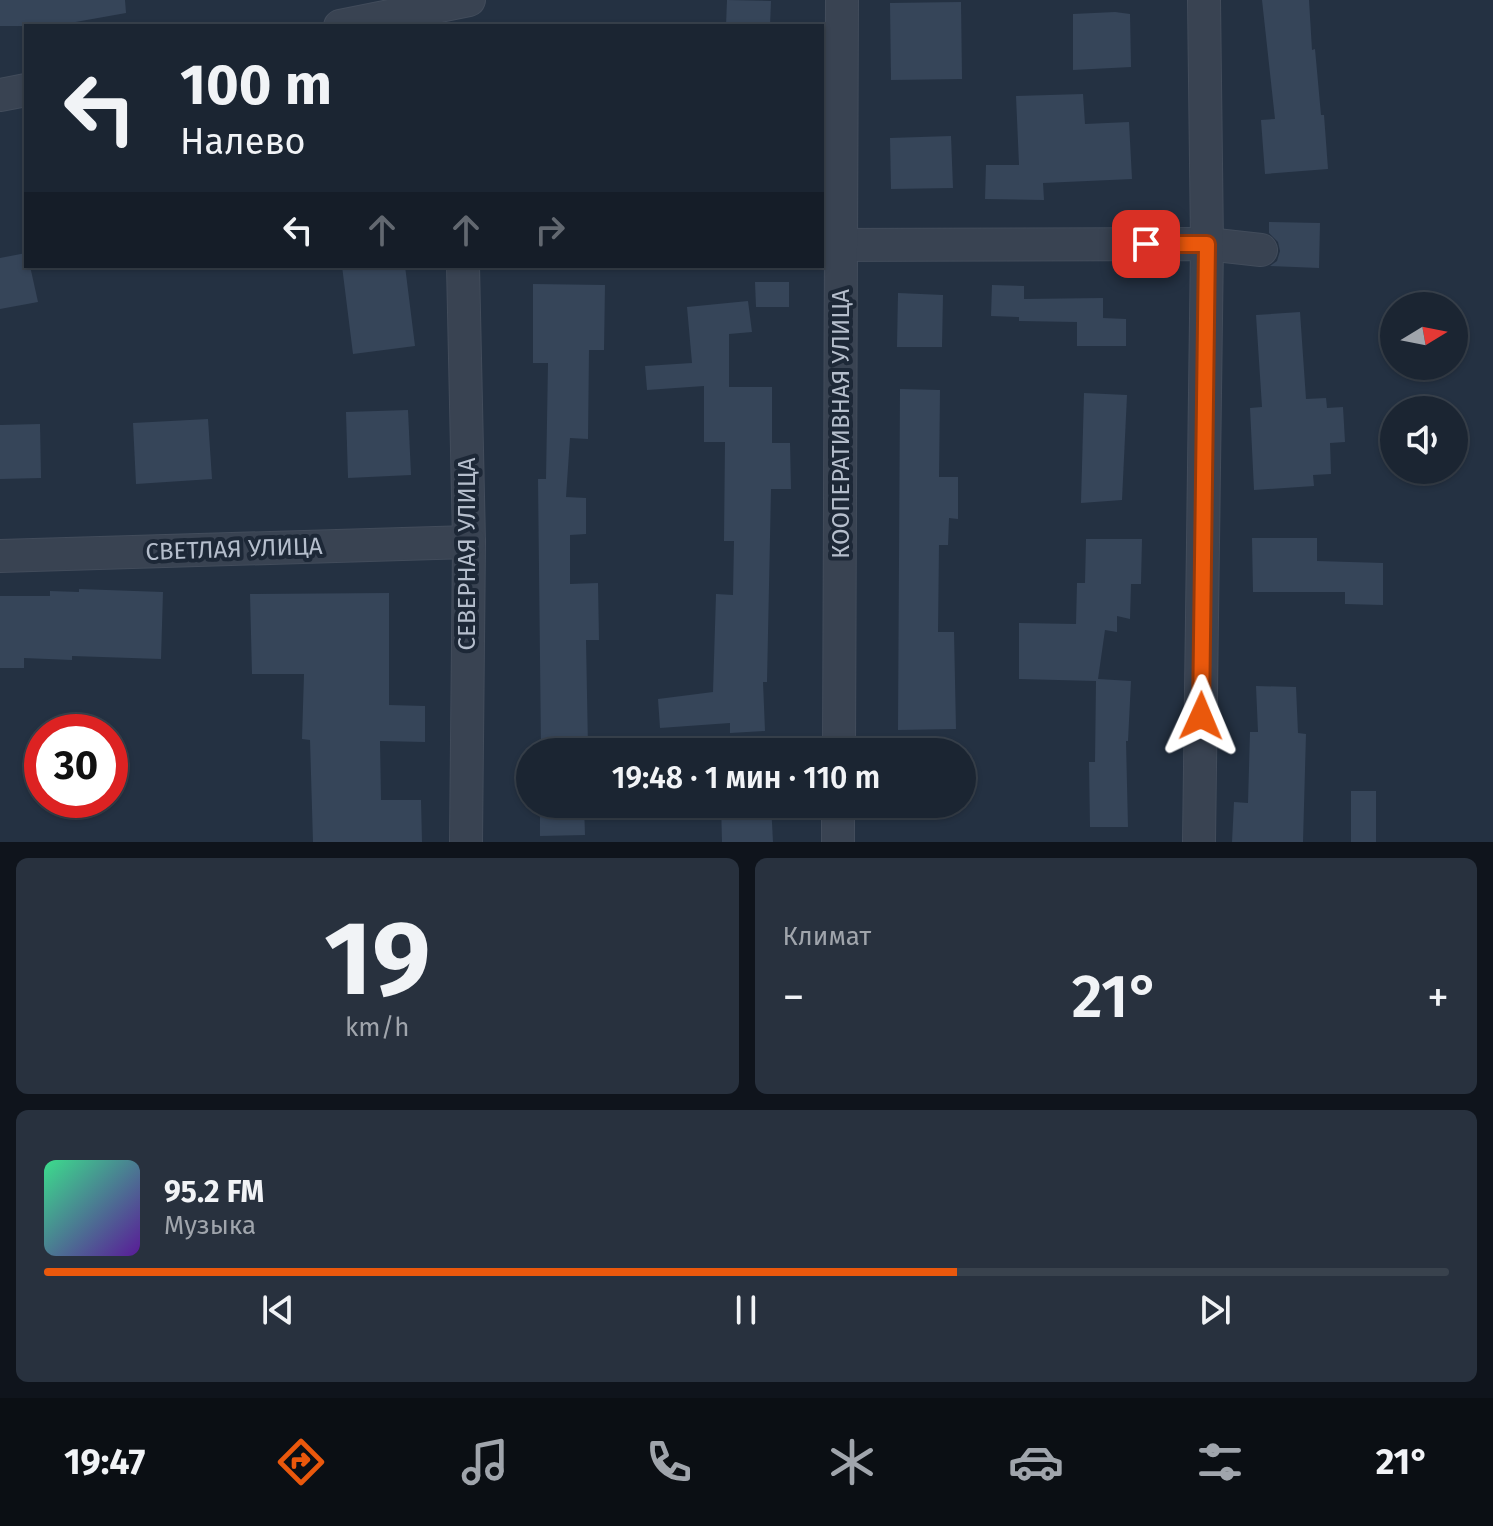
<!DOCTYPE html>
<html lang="ru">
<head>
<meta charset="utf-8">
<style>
  body { margin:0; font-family:"Fira Sans",sans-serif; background:#28313e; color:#f1f3f6; height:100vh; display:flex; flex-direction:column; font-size:30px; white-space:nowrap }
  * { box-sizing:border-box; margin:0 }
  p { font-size:26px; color:#a0a5ac }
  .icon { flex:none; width:44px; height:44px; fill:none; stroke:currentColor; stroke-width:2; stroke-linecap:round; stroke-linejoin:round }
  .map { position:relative; height:842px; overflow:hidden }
  .panel { display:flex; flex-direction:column; gap:16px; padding:16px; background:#0f141c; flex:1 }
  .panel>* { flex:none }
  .top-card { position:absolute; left:24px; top:24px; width:800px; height:244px; border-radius:0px; box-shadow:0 2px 6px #0004,0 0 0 2px #39424d; background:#1b2532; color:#f1f3f6; overflow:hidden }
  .needle { width:52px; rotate:80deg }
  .controls { position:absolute; left:1380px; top:292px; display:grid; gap:16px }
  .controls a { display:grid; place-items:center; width:88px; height:88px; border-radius:50%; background:#1b2532; box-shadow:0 2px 6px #0004,0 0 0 2px #39424d; font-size:40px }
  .speed { position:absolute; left:24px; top:714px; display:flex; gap:16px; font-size:40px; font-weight:700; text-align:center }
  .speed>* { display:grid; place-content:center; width:104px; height:104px; border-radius:50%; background:#1b2532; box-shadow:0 2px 6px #0004,0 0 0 2px #39424d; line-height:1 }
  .speed .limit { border:12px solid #d22; background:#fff; color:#111 }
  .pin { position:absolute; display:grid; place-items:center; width:68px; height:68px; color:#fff; margin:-34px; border-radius:16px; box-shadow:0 4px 12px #0006 }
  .me { position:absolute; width:88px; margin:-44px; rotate:1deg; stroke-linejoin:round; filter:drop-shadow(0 0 6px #0008) }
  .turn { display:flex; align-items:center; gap:28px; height:168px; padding:0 24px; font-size:36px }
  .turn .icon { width:104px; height:104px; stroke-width:2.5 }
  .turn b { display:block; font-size:56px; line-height:68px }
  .lanes { display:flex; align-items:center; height:76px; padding:0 24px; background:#0003; justify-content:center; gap:40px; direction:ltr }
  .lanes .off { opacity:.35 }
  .big { font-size:60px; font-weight:600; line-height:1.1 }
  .panel .tile { flex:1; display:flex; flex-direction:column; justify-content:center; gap:12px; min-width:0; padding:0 28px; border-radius:12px; background:#28313e }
  .panel .dial { align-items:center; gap:0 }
  .dial b { font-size:104px; line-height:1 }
  .song { display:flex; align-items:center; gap:24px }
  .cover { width:96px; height:96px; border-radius:12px; background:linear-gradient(135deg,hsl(150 70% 55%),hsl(270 70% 35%)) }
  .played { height:8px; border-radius:4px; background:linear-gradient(90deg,#ea580c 65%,#39424d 65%) }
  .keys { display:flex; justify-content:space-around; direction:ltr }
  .heat { display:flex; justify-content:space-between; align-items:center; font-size:44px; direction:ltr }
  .panel .tiles { flex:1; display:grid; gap:16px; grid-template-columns:1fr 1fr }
  .tile:last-child { grid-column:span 2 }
  .trip { position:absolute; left:516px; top:738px; width:460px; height:80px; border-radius:40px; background:#1b2532; box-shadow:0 2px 6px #0004,0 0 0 2px #39424d; font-weight:600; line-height:80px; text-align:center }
  .dock { display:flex; height:128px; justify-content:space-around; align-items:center; background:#0b0f14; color:#a0a5ac }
  .dock .icon { width:56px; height:56px }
  .dock .selected { color:#ea580c }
  .dock b { font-size:36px; color:#f1f3f6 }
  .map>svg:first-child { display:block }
  .building { fill:#364559 }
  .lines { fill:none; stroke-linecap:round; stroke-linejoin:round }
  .street-casing { stroke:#424c5b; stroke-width:34 }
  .street { stroke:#394352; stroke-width:32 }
  .route-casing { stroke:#983908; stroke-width:20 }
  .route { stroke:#ea580c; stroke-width:14 }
  .labels { text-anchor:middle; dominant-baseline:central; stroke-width:8; stroke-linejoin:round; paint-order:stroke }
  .street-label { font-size:24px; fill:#b5becc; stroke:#1d2837 }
</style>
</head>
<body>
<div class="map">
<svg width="1493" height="842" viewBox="0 0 1493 842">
  <rect width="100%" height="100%" fill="#243142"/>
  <g class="building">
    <polygon points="0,0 125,0 126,13 53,26 0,26"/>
    <polygon points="727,0 771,1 770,26 726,26"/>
    <polygon points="1262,0 1309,0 1312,50 1315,49 1321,115 1324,115 1328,169 1265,174 1261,120 1275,119"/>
    <polygon points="961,2 962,79 891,80 890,3"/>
    <polygon points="1115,12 1130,14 1131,67 1073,70 1073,14"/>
    <polygon points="1083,94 1085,124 1129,122 1132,179 1043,183 1044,200 985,199 986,165 1019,165 1016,96"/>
    <polygon points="951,136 953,188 891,189 890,138"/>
    <polygon points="1269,222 1320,223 1319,268 1270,266 1277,261 1280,251 1278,242 1269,233"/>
    <polygon points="26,253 26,266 30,266 38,302 0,309 0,258"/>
    <polygon points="342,266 405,266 415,346 353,354"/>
    <polygon points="755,282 789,282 789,307 756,307"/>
    <polygon points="533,284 605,285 604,350 589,350 588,439 570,438 566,497 586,498 586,534 570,535 570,584 598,583 599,640 586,640 588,748 541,749 538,479 546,479 548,363 533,363"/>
    <polygon points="992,285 1024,286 1024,299 1103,298 1103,318 1126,319 1126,346 1077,346 1077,322 1019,321 1019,317 991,316"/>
    <polygon points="898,293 943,295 942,347 897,347"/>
    <polygon points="748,301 752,332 729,334 729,387 772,387 772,443 790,443 791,489 771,489 767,682 763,682 765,731 730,733 730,723 660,728 658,699 713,692 716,594 733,595 734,541 724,541 725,442 704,442 704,386 647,390 645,366 692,363 687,307"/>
    <polygon points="1300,312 1306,399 1326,398 1327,408 1343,407 1345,442 1330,443 1331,474 1313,475 1314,486 1254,490 1250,408 1262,407 1256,315"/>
    <polygon points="900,389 940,390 939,477 958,477 958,519 949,518 948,545 939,545 938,632 954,632 956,729 898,730"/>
    <polygon points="1084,393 1127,395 1122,500 1081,503"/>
    <polygon points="408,410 411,475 348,478 346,412"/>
    <polygon points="208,419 212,479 136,484 133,423"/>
    <polygon points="40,424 41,478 0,479 0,425"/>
    <polygon points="1252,538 1317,538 1317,561 1383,563 1383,605 1345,604 1345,592 1253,592"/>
    <polygon points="1086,539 1142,539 1141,584 1131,584 1130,619 1117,616 1117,632 1105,630 1098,679 1131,681 1128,741 1126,741 1128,827 1090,827 1089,762 1095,762 1096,681 1019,679 1019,623 1076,624 1077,583 1085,583"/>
    <polygon points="79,589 163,592 161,659 72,656 72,660 24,658 24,668 0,668 0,596 50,596 50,591 79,592"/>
    <polygon points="389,593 389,705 425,706 425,742 380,741 381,800 421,800 422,842 313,842 310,740 302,739 304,674 252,674 250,594"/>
    <polygon points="1256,686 1296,687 1298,733 1306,734 1303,842 1232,842 1234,802 1248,803 1250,732 1258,732"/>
    <rect x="1351" y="791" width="25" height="51"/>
    <polygon points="540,804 584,804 585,835 540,836"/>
    <polygon points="721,804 771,804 773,842 722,842"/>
  </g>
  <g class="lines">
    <g class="street-casing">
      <g id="street">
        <polyline points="340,26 469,0"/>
        <polyline points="0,95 26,90"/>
        <polyline points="822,245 1207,244 1261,250"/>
        <polyline points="463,266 469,542 466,842"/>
        <polyline points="0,556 469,542"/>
        <polyline points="839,752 842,0"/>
        <polyline points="838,842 838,804"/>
        <polyline points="1199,842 1207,244 1204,0"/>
      </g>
    </g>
    <use href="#street" class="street"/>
  </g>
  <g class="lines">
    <g class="route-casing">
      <polyline id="route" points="1146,244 1207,244 1201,716"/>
    </g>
    <use href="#route" class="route"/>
  </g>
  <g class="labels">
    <g class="street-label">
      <text transform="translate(841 424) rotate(-90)">КООПЕРАТИВНАЯ УЛИЦА</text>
      <text transform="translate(234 549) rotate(-2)">СВЕТЛАЯ УЛИЦА</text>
      <text transform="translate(467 554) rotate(-90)">СЕВЕРНАЯ УЛИЦА</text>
    </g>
  </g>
</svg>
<div class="controls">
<a><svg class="needle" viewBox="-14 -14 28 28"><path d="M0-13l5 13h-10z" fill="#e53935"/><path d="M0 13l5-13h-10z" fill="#a0a5ac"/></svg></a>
<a><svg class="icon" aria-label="sound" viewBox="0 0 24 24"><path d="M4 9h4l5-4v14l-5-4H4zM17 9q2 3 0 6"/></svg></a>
</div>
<div class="speed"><div class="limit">30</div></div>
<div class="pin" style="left:1146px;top:244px;background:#d93025"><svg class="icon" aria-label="arrive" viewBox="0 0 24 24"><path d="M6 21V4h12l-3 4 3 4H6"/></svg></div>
<svg class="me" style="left:1201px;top:716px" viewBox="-20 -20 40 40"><path d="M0-17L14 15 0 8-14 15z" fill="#ea580c" stroke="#fff" stroke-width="4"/></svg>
<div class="trip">19:48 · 1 мин · 110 m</div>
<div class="top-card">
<div class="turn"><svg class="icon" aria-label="left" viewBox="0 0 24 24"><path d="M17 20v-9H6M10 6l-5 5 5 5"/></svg><div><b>100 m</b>Налево</div></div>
<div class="lanes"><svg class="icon" aria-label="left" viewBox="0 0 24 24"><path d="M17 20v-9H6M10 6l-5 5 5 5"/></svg><svg class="icon off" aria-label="ahead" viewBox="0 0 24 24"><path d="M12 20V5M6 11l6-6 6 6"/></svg><svg class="icon off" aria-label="ahead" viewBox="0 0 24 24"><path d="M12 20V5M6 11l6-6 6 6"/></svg><svg class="icon off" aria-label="right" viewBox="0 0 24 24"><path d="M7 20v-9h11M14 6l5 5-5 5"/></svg></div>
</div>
</div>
<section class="panel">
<div class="tiles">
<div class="tile dial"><b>19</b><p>km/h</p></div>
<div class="tile"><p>Климат</p>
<div class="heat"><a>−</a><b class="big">21°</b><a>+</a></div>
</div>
<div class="tile">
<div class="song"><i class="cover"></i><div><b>95.2 FM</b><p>Музыка</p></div></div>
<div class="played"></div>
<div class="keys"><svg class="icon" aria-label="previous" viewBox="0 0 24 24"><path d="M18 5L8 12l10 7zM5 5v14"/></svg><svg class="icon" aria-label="pause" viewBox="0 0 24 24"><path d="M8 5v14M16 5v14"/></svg><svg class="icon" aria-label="next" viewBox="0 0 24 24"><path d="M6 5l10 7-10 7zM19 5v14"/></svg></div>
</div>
</div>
</section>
<nav class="dock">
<b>19:47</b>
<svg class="icon selected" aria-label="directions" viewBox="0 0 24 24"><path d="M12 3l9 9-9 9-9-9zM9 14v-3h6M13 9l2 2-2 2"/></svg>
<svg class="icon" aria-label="music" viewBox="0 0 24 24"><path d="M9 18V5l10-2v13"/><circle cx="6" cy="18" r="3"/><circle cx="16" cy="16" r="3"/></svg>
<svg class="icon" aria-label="phone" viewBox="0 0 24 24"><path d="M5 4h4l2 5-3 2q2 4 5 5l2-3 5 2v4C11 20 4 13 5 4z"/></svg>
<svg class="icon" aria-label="climate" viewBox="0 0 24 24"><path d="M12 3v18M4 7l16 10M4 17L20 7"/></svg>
<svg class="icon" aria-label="car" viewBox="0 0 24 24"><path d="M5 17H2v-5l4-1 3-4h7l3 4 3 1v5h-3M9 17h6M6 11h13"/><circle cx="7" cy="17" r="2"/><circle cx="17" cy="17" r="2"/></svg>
<svg class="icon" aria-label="filters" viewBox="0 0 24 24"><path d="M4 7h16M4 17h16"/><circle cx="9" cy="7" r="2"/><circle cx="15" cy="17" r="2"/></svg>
<b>21°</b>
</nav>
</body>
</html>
